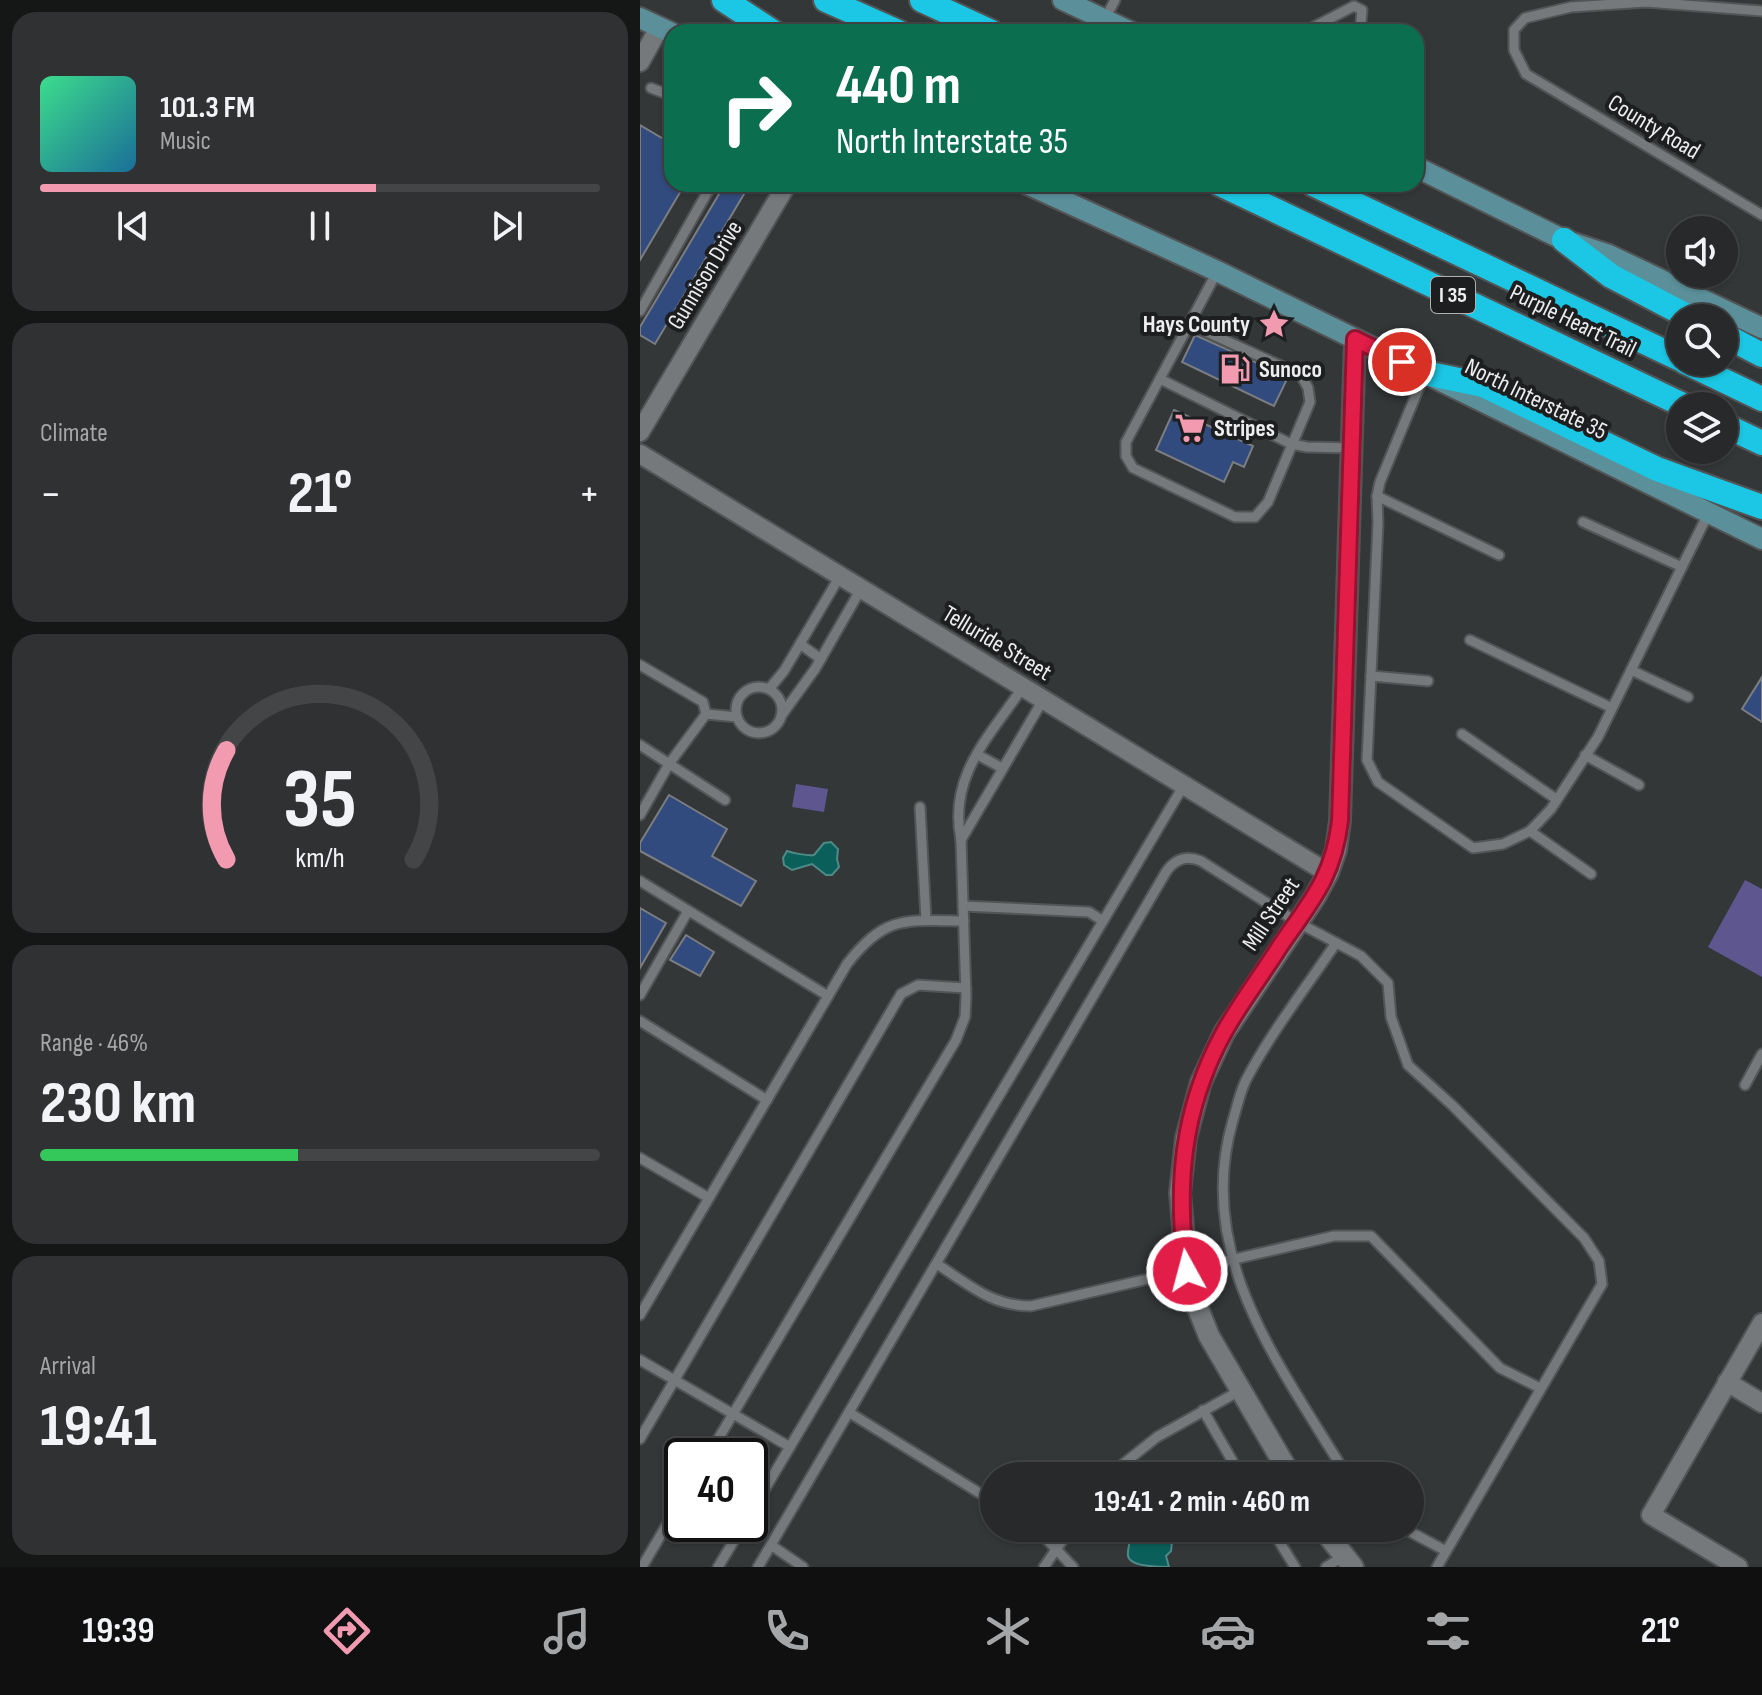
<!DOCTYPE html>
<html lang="en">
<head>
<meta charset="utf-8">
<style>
  body { margin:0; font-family:"Sofia Sans Condensed",sans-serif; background:#2f3132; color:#f1f3f6; height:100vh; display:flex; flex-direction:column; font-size:30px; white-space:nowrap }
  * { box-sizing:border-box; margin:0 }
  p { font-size:26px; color:#a4a6a8 }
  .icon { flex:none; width:44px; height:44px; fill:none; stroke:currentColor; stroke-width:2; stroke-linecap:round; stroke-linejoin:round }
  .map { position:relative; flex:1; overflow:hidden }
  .details { display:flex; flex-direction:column; gap:12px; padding:12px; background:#151717; width:640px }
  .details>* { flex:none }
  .banner { position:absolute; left:24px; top:24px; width:760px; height:168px; border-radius:24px; box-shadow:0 2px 6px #0004,0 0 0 2px #434547; background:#0b6e4f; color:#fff; overflow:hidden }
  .buttons { position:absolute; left:1026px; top:216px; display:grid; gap:16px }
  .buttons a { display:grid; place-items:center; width:72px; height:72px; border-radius:50%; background:#27292a; box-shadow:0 2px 6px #0004,0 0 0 2px #434547; font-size:40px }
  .speed { position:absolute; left:24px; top:1438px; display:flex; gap:16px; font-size:40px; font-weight:700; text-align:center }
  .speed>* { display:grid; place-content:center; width:104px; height:104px; border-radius:50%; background:#27292a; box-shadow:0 2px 6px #0004,0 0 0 2px #434547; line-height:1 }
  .speed .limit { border:4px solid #111; border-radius:12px; background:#fff; color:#111 }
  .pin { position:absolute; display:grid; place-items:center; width:68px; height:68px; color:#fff; margin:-34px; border:4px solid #fff; border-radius:50%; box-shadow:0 2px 8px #0007 }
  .me { position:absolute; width:88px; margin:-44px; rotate:353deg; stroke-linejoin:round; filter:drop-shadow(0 0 6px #0008) }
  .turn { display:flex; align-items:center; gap:28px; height:168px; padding:0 40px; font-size:36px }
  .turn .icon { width:104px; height:104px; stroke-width:2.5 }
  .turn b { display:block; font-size:56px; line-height:68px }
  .big { font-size:60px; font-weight:700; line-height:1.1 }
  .details .card { flex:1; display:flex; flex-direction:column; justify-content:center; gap:12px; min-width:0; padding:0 28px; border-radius:24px; background:#2f3132 }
  .details .dial { align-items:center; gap:0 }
  .dial svg { height:208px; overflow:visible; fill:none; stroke:#434547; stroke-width:7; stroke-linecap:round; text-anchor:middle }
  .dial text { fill:#f1f3f6; stroke:none }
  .song { display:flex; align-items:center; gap:24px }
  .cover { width:96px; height:96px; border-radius:12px; background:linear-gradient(135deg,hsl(150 70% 55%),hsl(200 70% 35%)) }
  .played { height:8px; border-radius:4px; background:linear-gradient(90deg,#f29ab0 60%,#434547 60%) }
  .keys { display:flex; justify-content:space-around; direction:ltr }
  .heat { display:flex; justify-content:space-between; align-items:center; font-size:44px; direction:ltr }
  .charge { height:12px; border-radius:6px; background:linear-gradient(90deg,#34c759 46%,#434547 0) }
  .trip { position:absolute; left:340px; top:1462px; width:444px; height:80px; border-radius:40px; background:#27292a; box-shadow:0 2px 6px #0004,0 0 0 2px #434547; font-weight:700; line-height:80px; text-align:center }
  .tabs { display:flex; height:128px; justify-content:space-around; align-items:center; background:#101011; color:#a4a6a8 }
  .tabs .icon { width:56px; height:56px }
  .tabs .selected { color:#f29ab0 }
  .tabs b { font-size:36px; color:#f1f3f6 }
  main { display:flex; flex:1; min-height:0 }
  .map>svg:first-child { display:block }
  .green { fill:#5d568f }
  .water { fill:#0b5f5a; stroke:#4e8a87; stroke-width:2 }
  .building { fill:#324b7e; stroke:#7b7d80; stroke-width:2 }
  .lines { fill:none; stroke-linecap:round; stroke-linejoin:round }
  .service-casing { stroke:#525456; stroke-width:13 }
  .minor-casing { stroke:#525456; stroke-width:22 }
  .tertiary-casing { stroke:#525456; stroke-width:24 }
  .secondary-casing { stroke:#525456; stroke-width:24 }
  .motorway-casing { stroke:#525456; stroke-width:28 }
  .service { stroke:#76797b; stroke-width:9 }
  .minor { stroke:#76797b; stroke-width:18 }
  .tertiary { stroke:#76797b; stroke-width:20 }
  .secondary { stroke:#5b909a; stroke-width:20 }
  .motorway { stroke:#1bc7e4; stroke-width:24 }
  .route-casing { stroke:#92132f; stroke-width:20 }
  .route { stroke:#e11d48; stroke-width:14 }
  .labels { text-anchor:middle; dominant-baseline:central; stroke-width:8; stroke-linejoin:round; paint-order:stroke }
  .shield { fill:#1d1e1f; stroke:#aeb0b1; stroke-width:2 }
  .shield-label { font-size:22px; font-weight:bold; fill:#eceeef }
  .street-label { font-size:24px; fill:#eceeef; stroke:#1d1e1f }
  .poi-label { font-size:24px; font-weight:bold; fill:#eceeef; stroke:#1d1e1f; text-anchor:start }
</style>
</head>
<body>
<main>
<section class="details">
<div class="card">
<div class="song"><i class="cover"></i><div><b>101.3 FM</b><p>Music</p></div></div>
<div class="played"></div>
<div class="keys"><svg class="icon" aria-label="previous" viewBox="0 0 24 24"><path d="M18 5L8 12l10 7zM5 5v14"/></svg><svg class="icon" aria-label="pause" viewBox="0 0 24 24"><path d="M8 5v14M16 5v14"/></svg><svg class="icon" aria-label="next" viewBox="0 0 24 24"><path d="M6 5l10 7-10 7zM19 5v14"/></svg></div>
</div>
<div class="card"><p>Climate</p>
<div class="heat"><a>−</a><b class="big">21°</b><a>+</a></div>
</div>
<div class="card dial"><svg viewBox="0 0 100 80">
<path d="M14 69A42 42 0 1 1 86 69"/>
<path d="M14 69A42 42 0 0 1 14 27" stroke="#f29ab0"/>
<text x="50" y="56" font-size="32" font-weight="700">35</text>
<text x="50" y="72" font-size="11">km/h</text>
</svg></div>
<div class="card"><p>Range · 46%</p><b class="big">230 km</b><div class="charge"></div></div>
<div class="card"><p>Arrival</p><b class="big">19:41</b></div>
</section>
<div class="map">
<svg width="1122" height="1567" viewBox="0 0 1122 1567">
  <rect width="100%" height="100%" fill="#343738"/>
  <g class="green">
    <polygon points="156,784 188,789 184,812 152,807"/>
    <polygon points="1105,880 1122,889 1122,977 1068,947"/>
  </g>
  <g class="water">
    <path d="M191,842L198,849L197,859L199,867L192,875H186L172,864L152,870L144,865L143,858L147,851C153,853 167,856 174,855L184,843Z"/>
    <path d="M494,1528H504L510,1537L523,1536L532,1542L531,1551L526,1556L529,1567C518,1567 490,1567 488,1556C487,1548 491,1544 489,1536Z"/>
  </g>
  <g class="building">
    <polygon points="0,125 32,144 32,184 45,184 0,260"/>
    <polygon points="85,184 110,184 15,344 0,335 0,327"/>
    <polygon points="555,335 648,377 634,406 542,362"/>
    <polygon points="534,410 613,446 604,467 593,462 584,482 516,450"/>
    <polygon points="1122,677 1122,722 1102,709"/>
    <polygon points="29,795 87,829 72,856 116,881 101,906 0,851 0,843"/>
    <polygon points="0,908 26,923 0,968"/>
    <polygon points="46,935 74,952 60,976 30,960"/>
  </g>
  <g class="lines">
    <g class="service-casing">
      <g id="service">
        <polyline points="1122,11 1006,2 931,7 885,18 874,30 874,50 886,74 1122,215"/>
        <polyline points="465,19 475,0"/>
        <polyline points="664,32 714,6 722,10 720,32"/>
        <polyline points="11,88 32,96"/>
        <polyline points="0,311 72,184"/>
        <polyline points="547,323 661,375 668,388 670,402 628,502 615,517 595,517 493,468 486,456 486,442 577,272"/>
        <polyline points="785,373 740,482 737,496 738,523 727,760 738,782 833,848 863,844 890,831 911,809 958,737 1069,512"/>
        <polyline points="520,379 651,444 667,447 713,448"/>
        <polyline points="737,496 859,555"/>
        <polyline points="943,522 1042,567"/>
        <polyline points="830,640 972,708"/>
        <polyline points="160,644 181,659"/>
        <polyline points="0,665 63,702 66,714 29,764 0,815"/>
        <polyline points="991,670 1048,697"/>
        <polyline points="731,676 788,681"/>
        <circle cx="119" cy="710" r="23"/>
        <polyline points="129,689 144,671 200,576"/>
        <polyline points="66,714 97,717"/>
        <polyline points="141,716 175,669 221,589"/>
        <polyline points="822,734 916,799"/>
        <polyline points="0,745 85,800"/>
        <polyline points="338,755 362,768"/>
        <polyline points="945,755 999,785"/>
        <polyline points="280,807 286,920"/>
        <polyline points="890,831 951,874"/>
        <polyline points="321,840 403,700"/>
        <polyline points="0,881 188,996"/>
        <polyline points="323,906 449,912 463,921"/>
        <path d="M696,943C667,986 630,1034 606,1080C600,1092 597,1107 593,1120C553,1256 641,1366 707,1476"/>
        <polyline points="0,995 48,911"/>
        <polyline points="0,1021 127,1100"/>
        <polyline points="1105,1085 1122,1054"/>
        <polyline points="0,1158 69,1198"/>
        <path d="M297,1264C329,1285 352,1306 391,1306L694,1236H731L860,1368L900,1388"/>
        <path d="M0,1315L207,964C245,915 265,920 324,921"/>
        <polyline points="0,1360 150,1447"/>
        <polyline points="563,1410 601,1476"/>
        <polyline points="210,1413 354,1502"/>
        <polyline points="0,1439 261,994 278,985 326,988"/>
        <path d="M68,1456L316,1040L325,1017L326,997L321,840C308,776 349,737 383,687"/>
        <polyline points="468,1476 517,1437 601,1390"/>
        <polyline points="110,1514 544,785"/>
        <polyline points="396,1528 433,1567"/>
        <polyline points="631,1528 655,1567"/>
        <polyline points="763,1528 806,1551"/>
        <polyline points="131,1545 163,1567"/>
        <polyline points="2,1567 42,1499"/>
        <polyline points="78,1567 104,1524"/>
        <path d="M118,1567L526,872C535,859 546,855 561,861L657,922L721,956L748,983L751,1017L768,1065L813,1106L944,1238L959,1261L962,1284L797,1567"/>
        <polyline points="404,1567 431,1528"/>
        <polyline points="686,1567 704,1556"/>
      </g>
    </g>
    <g class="minor-casing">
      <g id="minor">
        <polyline points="0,62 19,28"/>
        <polyline points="0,432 147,184"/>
        <polyline points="0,454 688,873"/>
        <polyline points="1087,1382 1122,1403"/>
        <polyline points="1098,1567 1011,1515 1122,1323"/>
      </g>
    </g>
    <g class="tertiary-casing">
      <g id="tertiary">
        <polyline points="651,1476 569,1336 557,1306 547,1271 540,1193 546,1138 561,1082 584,1033 675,897 688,873 696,850 700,821 715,339"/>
        <polyline points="682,1528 713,1567"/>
      </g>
    </g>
    <g class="secondary-casing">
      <g id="secondary">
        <polyline points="423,0 491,32"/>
        <polyline points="0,18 32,33"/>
        <polyline points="776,167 924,240 969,255 1122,328"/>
        <polyline points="387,184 577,271 1122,539"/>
      </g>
    </g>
    <g class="motorway-casing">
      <g id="motorway">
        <polyline points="84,0 133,32"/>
        <polyline points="186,0 258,32"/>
        <polyline points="282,0 351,32"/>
        <polyline points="580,184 1045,406"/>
        <polyline points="673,184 1040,359"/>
        <polyline points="924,240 971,276 1051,318"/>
        <polyline points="1084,335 1122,355"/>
        <polyline points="1045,362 1122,399"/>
        <polyline points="785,373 843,385 1017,469 1122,507"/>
        <polyline points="1084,425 1122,443"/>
      </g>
    </g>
    <use href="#service" class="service"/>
    <use href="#minor" class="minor"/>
    <use href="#tertiary" class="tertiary"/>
    <use href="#secondary" class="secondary"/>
    <use href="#motorway" class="motorway"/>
  </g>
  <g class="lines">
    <g class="route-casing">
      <path id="route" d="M547,1271C535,1186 542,1110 583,1034C600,1003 622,975 640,946C671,901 693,878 700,821L715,339L762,362"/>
    </g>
    <use href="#route" class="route"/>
  </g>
  <defs>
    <g id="sight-bare" transform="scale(2.4)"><path d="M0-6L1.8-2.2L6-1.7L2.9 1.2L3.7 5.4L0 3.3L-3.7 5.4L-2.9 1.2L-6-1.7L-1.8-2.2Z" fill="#f29ab0" stroke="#1d1e1f" stroke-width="2.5" paint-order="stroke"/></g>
    <g id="fuel-bare" transform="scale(2.4)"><path d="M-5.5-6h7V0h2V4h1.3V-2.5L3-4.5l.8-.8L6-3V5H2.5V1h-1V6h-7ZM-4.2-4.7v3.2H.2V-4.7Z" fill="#f29ab0" stroke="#1d1e1f" stroke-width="2.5" paint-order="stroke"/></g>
    <g id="supermarket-bare" transform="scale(2.4)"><path d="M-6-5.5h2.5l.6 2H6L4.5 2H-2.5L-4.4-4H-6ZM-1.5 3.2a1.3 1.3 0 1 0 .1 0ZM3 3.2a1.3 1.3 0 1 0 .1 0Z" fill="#f29ab0" stroke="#1d1e1f" stroke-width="2.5" paint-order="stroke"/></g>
  </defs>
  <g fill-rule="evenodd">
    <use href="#sight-bare" x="634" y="324"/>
    <use href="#fuel-bare" x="595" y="369"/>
    <use href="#supermarket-bare" x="550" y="428"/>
  </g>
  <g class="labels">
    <rect class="shield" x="791" y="277" width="44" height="36" rx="6"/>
    <g class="shield-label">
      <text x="813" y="295">I 35</text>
    </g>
    <g class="street-label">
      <text transform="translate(1014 127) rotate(31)">County Road</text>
      <text transform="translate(65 275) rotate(-59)">Gunnison Drive</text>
      <text transform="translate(933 321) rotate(26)">Purple Heart Trail</text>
      <text transform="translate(896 399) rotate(26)">North Interstate 35</text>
      <text transform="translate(357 643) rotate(31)">Telluride Street</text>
      <text transform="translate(631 914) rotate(-56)">Mill Street</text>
    </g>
    <g class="poi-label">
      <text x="610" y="324" text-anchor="end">Hays County</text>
      <text x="619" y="369">Sunoco</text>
      <text x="574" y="428">Stripes</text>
    </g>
  </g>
</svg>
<div class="buttons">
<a><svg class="icon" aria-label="sound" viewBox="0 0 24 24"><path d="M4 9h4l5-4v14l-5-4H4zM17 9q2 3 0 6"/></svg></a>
<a><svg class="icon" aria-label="search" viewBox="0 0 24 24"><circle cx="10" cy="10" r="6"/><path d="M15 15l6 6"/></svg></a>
<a><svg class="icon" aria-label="layers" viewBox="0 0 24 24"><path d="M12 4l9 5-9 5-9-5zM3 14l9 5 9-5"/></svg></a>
</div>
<div class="speed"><div class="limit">40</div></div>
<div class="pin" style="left:762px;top:362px;background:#d93025"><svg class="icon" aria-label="arrive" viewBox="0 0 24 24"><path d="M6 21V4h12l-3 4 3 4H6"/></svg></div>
<svg class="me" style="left:547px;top:1271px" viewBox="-20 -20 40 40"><circle r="17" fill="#e11d48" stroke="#fff" stroke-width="3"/><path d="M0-11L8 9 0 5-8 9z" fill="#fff"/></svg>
<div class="trip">19:41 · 2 min · 460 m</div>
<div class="banner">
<div class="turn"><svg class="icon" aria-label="right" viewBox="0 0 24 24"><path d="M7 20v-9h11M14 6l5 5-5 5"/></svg><div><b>440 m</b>North Interstate 35</div></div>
</div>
</div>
</main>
<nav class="tabs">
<b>19:39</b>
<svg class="icon selected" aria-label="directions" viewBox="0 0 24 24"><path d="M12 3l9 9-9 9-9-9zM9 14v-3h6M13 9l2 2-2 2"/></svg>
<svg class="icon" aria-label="music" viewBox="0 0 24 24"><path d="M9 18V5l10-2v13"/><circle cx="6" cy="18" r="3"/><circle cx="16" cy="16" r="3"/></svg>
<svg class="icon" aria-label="phone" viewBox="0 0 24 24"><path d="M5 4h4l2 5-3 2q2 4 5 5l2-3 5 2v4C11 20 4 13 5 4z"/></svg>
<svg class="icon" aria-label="climate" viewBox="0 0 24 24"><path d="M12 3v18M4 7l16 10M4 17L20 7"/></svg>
<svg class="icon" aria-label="car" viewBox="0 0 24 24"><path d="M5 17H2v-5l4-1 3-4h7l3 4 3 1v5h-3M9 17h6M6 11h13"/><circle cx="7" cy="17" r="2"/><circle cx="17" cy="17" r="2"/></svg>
<svg class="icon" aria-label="filters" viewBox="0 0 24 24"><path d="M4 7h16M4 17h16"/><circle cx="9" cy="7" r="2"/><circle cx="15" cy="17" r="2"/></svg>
<b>21°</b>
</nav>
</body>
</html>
